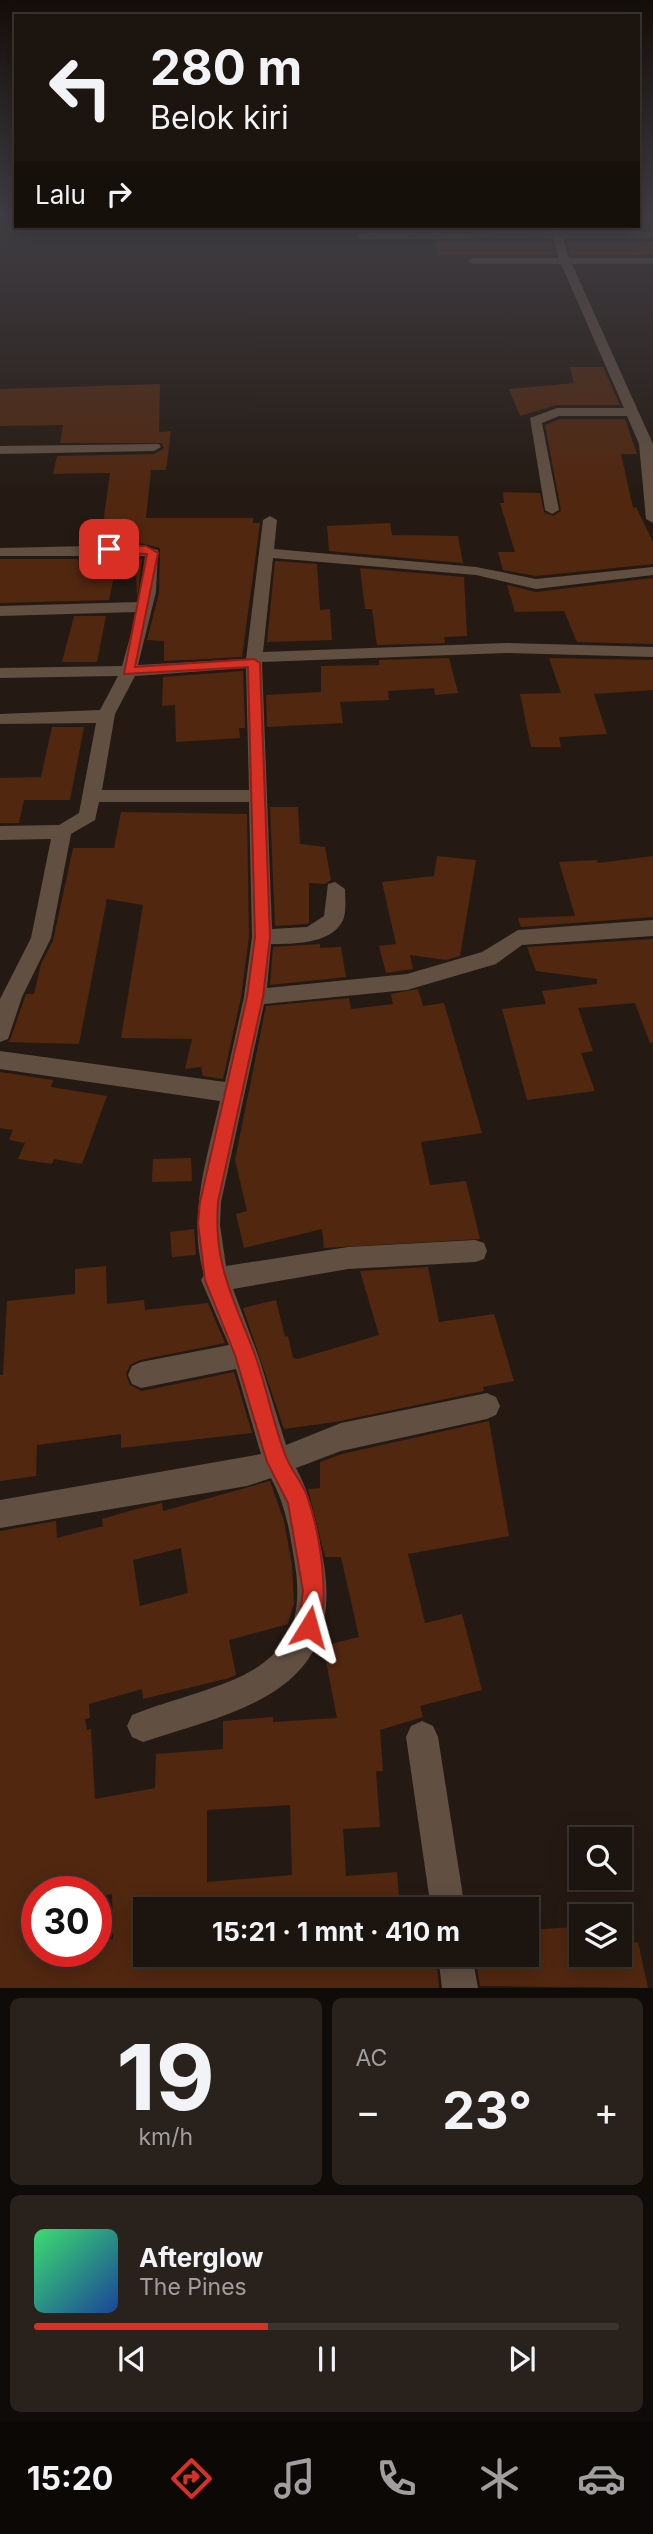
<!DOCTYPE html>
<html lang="id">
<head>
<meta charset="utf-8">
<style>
  body { margin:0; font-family:Inter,sans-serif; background:#29211c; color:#f1f3f6; height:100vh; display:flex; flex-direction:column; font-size:26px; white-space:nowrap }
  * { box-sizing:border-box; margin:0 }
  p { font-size:23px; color:#a09e9e }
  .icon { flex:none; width:38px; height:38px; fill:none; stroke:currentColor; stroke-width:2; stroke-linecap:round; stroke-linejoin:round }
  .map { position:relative; height:1988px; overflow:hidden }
  .details { display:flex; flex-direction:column; gap:10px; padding:10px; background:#0f0b08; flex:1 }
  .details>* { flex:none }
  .hud { position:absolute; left:14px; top:14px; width:626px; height:214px; border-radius:0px; box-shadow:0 4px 18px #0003,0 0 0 2px #3a332e; background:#1c140e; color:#f1f3f6; overflow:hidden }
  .buttons { position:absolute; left:569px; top:1827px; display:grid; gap:14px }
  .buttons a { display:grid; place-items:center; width:63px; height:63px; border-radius:0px; background:#1c140e; box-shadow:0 4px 18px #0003,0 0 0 2px #3a332e; font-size:35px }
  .speed { position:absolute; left:21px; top:1876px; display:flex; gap:14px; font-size:35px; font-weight:700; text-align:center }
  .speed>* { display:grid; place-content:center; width:91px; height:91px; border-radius:50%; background:#1c140e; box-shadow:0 4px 18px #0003,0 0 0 2px #3a332e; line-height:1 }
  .speed .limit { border:10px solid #d22; background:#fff; color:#111 }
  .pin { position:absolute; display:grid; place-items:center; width:60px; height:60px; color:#fff; margin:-30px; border-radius:14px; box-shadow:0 4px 10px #0006 }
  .me { position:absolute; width:77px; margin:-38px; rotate:8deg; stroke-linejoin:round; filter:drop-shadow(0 0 5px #0008) }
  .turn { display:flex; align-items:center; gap:24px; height:147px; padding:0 21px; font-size:32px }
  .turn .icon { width:91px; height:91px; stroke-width:2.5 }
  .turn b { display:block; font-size:49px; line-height:60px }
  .then { display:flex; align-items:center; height:66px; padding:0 21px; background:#0003; gap:14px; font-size:26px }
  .big { font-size:52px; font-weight:700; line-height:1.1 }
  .details .widget { flex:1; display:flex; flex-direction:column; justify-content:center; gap:10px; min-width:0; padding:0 24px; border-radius:10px; background:#29211c }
  .details .dial { align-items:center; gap:0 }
  .dial b { font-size:91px; line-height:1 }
  .song { display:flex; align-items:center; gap:21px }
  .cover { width:84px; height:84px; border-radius:10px; background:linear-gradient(135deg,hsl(140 70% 55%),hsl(220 70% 35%)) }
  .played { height:7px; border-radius:4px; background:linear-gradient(90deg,#d93025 40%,#3a332e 40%) }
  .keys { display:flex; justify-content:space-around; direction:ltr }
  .heat { display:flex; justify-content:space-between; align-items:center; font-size:38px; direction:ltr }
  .details .tiles { flex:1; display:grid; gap:10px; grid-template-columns:1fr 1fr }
  .widget:last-child { grid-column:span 2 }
  .trip { position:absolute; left:133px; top:1897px; width:406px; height:70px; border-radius:0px; background:#1c140e; box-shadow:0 4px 18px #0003,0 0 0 2px #3a332e; font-weight:700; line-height:70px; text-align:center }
  .tabs { display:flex; height:112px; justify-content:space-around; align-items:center; background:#0b0806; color:#a09e9e }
  .tabs .icon { width:49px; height:49px }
  .tabs .active { color:#d93025 }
  .tabs b { font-size:32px; color:#f1f3f6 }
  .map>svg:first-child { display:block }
  .building { fill:#512710; fill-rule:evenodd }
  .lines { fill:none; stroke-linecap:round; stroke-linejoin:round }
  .street { fill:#614f42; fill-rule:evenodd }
  .route { fill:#d93025; stroke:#8d1f18; stroke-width:2 }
</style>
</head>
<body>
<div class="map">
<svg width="653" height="1988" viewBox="0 0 653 1988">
  <rect width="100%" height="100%" fill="#251a13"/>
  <g class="building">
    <polygon points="435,226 547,226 547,229 435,230"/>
    <polygon points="562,226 653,226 653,229 563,229"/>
    <polygon points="436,241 551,241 555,255 437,255"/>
    <polygon points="567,241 653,241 653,255 571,255"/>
    <polygon points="570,367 603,367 620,405 557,405 520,416 509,389 574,383"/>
    <polygon points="160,384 159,432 171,431 166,470 151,470 146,518 253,518 253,523 260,523 242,657 164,661 164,641 147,640 159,593 160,548 136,542 78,544 81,525 103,524 110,473 53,474 57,456 154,454 164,448 161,443 60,443 63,425 0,426 0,389"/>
    <polygon points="560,419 625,419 637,454 621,454 633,508 636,507 653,542 653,564 536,576 503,570 498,552 515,552 500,503 504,503 503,492 540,493 544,512 553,516 561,511 545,425"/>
    <polygon points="390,523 392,535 458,536 463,563 329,551 327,526"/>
    <polygon points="0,559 142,559 137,599 136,570 116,567 109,600 0,603"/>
    <polygon points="275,561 317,564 320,610 330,609 332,640 267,642"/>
    <polygon points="360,568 464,577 467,636 444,637 445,643 377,645 372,609 365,609"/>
    <polygon points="653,578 653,644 577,642 564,611 515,612 507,585 536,592"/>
    <polygon points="74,616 106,616 97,662 62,662"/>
    <polygon points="449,658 458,693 435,695 434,688 388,691 389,700 340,702 343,723 267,727 266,695 321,692 321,666 379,665 379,660"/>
    <polygon points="549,658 653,660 653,690 594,694 607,734 559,737 561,747 531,747 520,694 561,693"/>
    <polygon points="243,671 245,728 239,728 240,738 176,742 175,705 162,706 163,677"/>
    <polygon points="52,727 84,727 70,800 24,800 19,823 0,823 0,778 41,777"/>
    <polygon points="270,807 298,807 300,844 325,847 331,880 325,884 309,883 309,923 306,924 275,926"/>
    <polygon points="121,812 247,814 249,937 241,997 223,1079 203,1076 201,1067 185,1069 192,1039 121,1038 143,905 107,899 79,1044 7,1042 10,1040 26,994 34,994 41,964 53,941 73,848 114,848"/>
    <polygon points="437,856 476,860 460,956 446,960 410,955 413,969 386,973 379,946 396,944 382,882 434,876"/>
    <polygon points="653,856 653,917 521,927 518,918 575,916 559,862 597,860 598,863"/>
    <polygon points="653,939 653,1043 650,1043 635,1003 578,1008 593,1051 581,1053 595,1091 527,1100 502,1009 546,1004 542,991 597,984 597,979 536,971 527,947"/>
    <polygon points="320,944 320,948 341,947 346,977 270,985 273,947"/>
    <polygon points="418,989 423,1006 444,1003 482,1133 421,1142 430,1185 466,1181 480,1239 324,1248 322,1229 244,1248 236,1214 247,1211 235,1160 266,1006 349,998 351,1009 393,1004 391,994"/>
    <polygon points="0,1072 53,1080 51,1087 107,1096 82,1164 54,1159 52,1164 18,1159 25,1143 9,1140 13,1130 0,1128"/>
    <polygon points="191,1158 192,1181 152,1182 153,1159"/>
    <polygon points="194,1229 196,1255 172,1257 170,1232"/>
    <polygon points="106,1266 107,1304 144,1300 145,1310 208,1303 225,1343 140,1360 130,1365 126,1374 130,1385 142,1391 234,1372 252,1433 121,1448 121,1434 37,1445 36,1476 0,1481 0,1375 3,1375 7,1301 75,1294 75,1269"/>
    <polygon points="428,1267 439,1322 494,1314 514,1381 483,1387 484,1391 335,1422 284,1429 243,1308 276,1300 285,1337 288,1336 293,1358 298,1359 379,1335 360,1271"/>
    <path d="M489,1421L509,1536L408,1554L425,1623L462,1614L482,1690L420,1706L423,1717L380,1730L383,1771H376L380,1827L343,1829L346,1876L397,1872L400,1909H145V1955H436L439,1988H0V1531L56,1521L57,1538L103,1526L102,1519L133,1510L162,1503L163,1511L270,1481L284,1521L292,1565L294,1603L288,1624L229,1640L236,1675L229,1678L143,1699L142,1689L89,1704L90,1718L85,1719L87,1730L91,1729L95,1799L155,1788L156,1754L223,1749V1721L273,1717V1722L337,1718L323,1646L359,1637L341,1557H325L308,1489L320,1488V1462L342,1454ZM181,1548L188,1593L140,1606L133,1560ZM290,1805L292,1875L207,1882V1810ZM101,1891V1896L112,1894L113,1939L96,1942V1951H37V1892Z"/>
    <polygon points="574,1927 578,1955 620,1955 620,1945 638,1942 648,1988 480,1986 475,1955 527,1955 527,1930"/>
  </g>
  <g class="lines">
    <g class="street">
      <polygon points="549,226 559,226 561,232 653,232 653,238 563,238 569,258 653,258 653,264 572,264 653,444 653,523 646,519 639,444 627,416 559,416 542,423 559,510 552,514 545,510 530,418 557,408 624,408 561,264 473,264 468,261 473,258 559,258 553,238 361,239 356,236 361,233 551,232"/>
      <polygon points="159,444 161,447 154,451 0,454 0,446"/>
      <path d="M270,516L277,520L274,549L476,567L536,579L653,567V575L536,589L476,575L273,558L263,652L506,643L653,647V657L506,653L262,662L272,929L307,927L324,916L328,884L335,882L345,889C345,898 347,914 342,922C330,944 293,944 271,944L267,988L407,974L482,952L518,930L653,920V936L522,945L496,964L407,990L264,1004L221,1202L220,1225L226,1266L348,1247L475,1240L484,1243L487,1251L484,1259L475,1262L348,1269L233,1289L259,1358L286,1445L341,1423L487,1393L496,1397L500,1406L496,1415L487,1419L341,1451L296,1468C312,1498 317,1526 323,1559C347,1691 242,1710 143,1742L132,1737L127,1726L132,1715C212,1682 314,1681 295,1565C290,1533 286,1506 271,1478L247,1486L0,1528V1500L261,1454L236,1369L141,1388L132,1384L128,1375L132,1366L141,1362L229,1345L201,1280L204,1275C187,1216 207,1159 220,1101L0,1069V1051L225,1082L244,997L252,937L249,802H99L95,820L71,834L51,938L22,997L8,1039L0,1042V999L31,938L51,839L0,840V826L59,825L79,813L96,723L0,724V714L100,710L118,676L0,678V668L122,666L137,612L0,616V606L139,602L145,556H0V548L136,545L158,550L156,592L138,665L246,659L263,520ZM246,668L249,790H102L115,714L135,676Z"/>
      <polygon points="422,1721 433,1726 438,1737 465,1909 431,1909 406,1737 411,1726"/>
      <polygon points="438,1955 472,1955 478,1988 442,1988"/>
    </g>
  </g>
  <linearGradient id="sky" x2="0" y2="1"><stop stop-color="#140e0a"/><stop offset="0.44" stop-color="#403e44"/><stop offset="1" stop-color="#403e44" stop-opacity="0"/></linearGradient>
  <rect width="653" height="493" fill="url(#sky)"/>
  <path class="route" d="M109,546H146L158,553L135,667L254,659L260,663L270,937L263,997L218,1202C213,1265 234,1299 255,1355C267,1388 273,1424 286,1457C292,1472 304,1484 308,1499C320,1534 331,1601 317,1635L309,1639L301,1635L298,1627L303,1591L288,1503L267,1462L235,1355L205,1280L198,1223L200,1202L247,997L255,937L248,667L124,674L147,554L105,552V547Z"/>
</svg>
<div class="buttons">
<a><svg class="icon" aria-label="search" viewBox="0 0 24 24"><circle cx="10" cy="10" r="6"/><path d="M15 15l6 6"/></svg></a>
<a><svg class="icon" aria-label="layers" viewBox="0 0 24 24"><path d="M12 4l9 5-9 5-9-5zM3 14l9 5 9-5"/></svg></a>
</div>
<div class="speed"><div class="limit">30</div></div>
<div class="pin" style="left:109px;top:549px;background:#d93025"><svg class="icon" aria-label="arrive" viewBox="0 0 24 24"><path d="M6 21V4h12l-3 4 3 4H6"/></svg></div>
<svg class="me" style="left:309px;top:1627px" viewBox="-20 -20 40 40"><path d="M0-17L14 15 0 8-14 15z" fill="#d93025" stroke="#fff" stroke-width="4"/></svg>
<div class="trip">15:21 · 1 mnt · 410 m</div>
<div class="hud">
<div class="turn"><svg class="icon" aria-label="left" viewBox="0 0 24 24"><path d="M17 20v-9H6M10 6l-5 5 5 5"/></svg><div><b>280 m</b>Belok kiri</div></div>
<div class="then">Lalu<svg class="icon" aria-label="right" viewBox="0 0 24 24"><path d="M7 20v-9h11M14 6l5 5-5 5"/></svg></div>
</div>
</div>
<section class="details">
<div class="tiles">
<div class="widget dial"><b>19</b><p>km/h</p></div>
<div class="widget"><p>AC</p>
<div class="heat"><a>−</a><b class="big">23°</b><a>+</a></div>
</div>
<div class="widget">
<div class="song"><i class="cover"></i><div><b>Afterglow</b><p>The Pines</p></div></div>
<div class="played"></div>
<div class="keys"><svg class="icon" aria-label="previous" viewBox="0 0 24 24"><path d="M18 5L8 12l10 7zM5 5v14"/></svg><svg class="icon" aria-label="pause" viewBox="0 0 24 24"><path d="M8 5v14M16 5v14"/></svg><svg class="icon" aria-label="next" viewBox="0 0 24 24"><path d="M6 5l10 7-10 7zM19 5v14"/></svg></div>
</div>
</div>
</section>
<nav class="tabs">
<b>15:20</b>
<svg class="icon active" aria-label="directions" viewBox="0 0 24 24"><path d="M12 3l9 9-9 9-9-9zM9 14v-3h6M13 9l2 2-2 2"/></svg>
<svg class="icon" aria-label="music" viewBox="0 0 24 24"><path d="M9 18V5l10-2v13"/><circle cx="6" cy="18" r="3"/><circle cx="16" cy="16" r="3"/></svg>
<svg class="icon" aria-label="phone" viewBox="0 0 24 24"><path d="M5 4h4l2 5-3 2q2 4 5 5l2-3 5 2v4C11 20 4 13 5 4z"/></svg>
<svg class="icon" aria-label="climate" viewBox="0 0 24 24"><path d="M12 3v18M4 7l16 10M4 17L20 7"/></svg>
<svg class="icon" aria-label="car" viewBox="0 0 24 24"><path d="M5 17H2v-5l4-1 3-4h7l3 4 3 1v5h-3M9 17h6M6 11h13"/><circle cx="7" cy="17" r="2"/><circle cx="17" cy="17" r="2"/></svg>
</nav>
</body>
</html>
